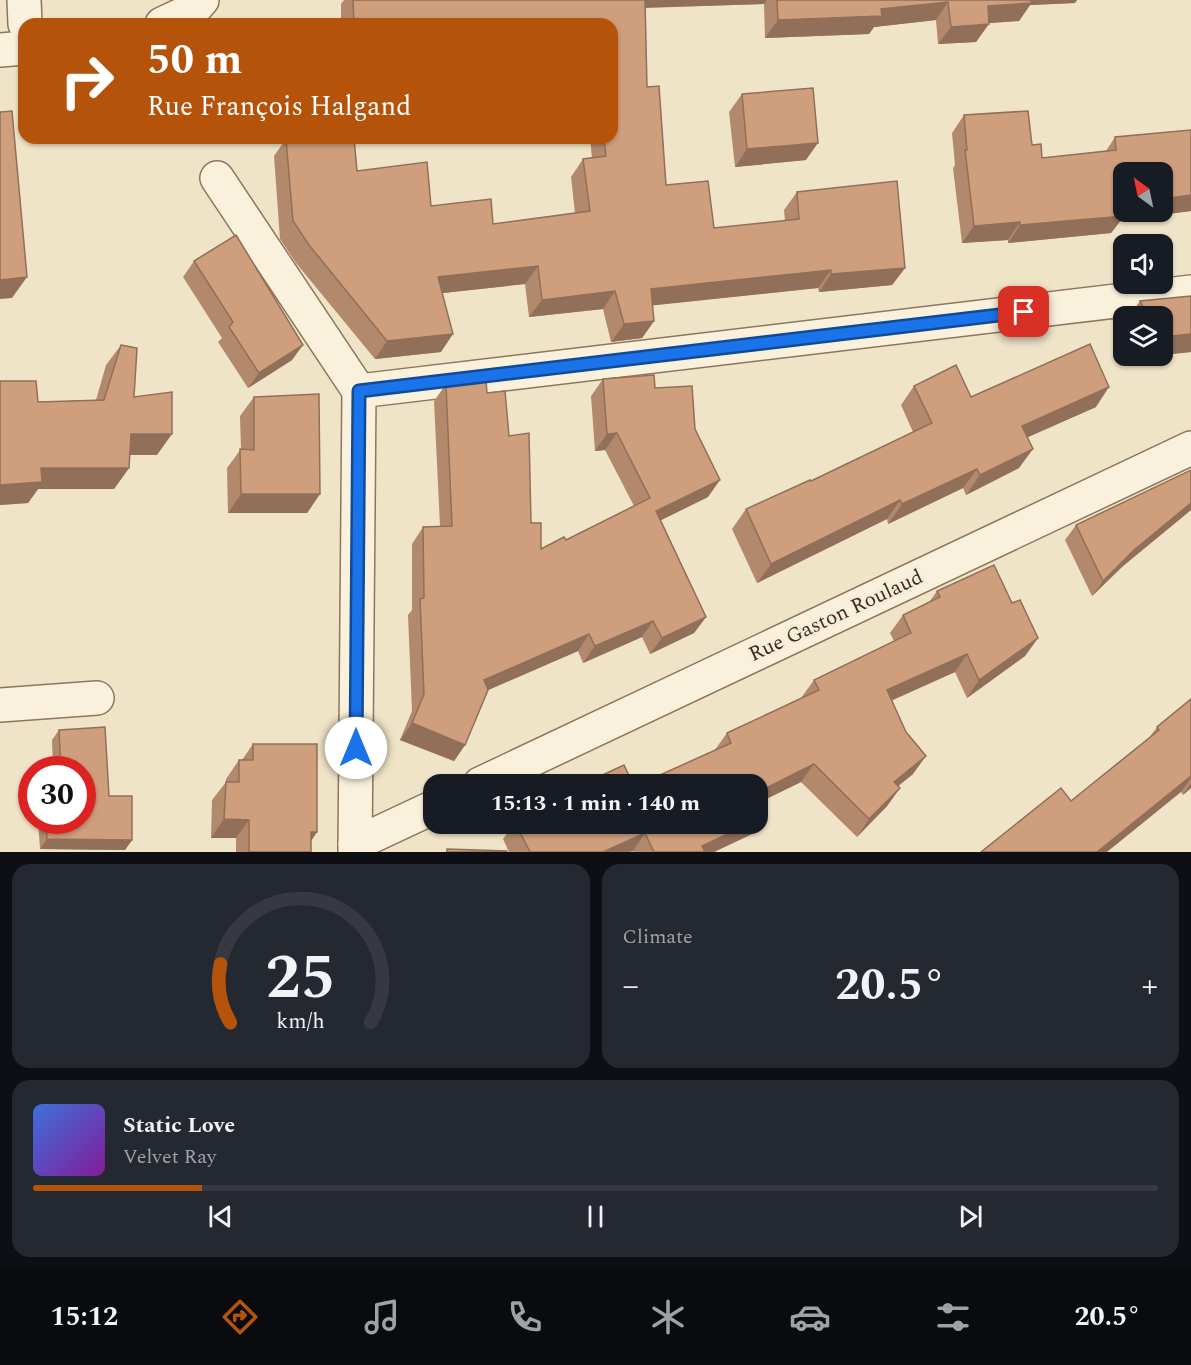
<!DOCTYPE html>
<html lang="en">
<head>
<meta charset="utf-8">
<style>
  body { margin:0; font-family:Spectral,serif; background:#242831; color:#f1f3f6; height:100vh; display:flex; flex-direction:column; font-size:22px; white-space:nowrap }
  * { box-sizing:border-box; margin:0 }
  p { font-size:20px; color:#9ea1a6 }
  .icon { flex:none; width:33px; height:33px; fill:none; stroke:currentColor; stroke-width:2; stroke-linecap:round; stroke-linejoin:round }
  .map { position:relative; height:852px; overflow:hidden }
  .details { display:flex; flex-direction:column; gap:12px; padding:12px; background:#0d0f14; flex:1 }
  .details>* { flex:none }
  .banner { position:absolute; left:18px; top:18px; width:600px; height:126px; border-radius:18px; box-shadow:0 2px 4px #0004; background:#b45309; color:#fff; overflow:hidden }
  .needle { width:39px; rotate:327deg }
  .buttons { position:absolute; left:1113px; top:162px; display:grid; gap:12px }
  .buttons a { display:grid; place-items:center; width:60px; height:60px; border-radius:12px; background:#171b24; box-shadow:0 2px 4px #0004; font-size:30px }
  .speed { position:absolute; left:18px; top:756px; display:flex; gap:12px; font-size:30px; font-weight:700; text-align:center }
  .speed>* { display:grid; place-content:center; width:78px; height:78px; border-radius:50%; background:#171b24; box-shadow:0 2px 4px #0004; line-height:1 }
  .speed .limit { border:9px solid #d22; background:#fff; color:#111 }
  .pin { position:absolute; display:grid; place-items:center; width:51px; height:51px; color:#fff; margin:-26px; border-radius:12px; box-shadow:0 3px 9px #0006 }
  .me { position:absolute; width:66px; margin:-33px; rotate:0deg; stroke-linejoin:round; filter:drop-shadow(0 0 4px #0008) }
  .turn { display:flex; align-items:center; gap:21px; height:126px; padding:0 30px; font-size:27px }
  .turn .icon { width:78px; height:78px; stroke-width:2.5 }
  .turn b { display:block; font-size:42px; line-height:51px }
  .big { font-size:45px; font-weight:700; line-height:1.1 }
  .details .card { flex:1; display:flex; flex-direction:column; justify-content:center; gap:9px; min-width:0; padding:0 21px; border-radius:18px; background:#242831 }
  .details .dial { align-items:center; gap:0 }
  .dial svg { height:156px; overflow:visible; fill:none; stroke:#363941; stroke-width:7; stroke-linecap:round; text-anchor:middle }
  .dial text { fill:#f1f3f6; stroke:none }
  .song { display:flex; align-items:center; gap:18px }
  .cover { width:72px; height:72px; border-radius:9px; background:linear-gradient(135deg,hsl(220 70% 55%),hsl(290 70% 35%)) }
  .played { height:6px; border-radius:3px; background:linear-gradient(90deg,#b45309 15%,#363941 15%) }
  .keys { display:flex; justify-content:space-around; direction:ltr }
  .heat { display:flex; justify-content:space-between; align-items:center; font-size:33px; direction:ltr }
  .details .tiles { flex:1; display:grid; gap:12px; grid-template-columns:1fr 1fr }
  .card:last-child { grid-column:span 2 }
  .trip { position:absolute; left:423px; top:774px; width:345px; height:60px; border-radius:18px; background:#171b24; box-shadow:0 2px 4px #0004; font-weight:700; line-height:60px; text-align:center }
  .dock { display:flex; height:96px; justify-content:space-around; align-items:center; background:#090b0e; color:#9ea1a6 }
  .dock .icon { width:42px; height:42px }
  .dock .current { color:#b45309 }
  .dock b { font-size:27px; color:#f1f3f6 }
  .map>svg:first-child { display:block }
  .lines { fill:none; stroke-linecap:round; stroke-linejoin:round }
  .minor-casing { stroke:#8d765c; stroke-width:36 }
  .minor { stroke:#faf1dc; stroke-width:33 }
  .wall { fill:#b2896c }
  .shaded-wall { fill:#916f58 }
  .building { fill:#cf9f7d; stroke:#916f58; stroke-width:1.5 }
  .route-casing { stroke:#114b97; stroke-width:15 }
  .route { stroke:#1a73e8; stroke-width:10 }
  .labels { text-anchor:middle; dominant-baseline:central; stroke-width:6; stroke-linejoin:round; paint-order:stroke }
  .street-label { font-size:21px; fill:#3d2e20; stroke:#f7eed8 }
</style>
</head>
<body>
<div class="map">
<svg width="1191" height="852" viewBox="0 0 1191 852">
  <rect width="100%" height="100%" fill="#f0e4c8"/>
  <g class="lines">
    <g class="minor-casing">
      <g id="minor">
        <polyline points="24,0 25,24"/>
        <polyline points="162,24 194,9 202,0"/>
        <polyline points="0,50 24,48"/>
        <polyline points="217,178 359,391"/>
        <polyline points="359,391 1191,292"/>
        <polyline points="0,705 97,698"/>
        <polyline points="480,784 1191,448"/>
        <polyline points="355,844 434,807"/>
        <polyline points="355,852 359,391"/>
      </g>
    </g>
    <use href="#minor" class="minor"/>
  </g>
  <g class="wall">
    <polygon points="344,0 1077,0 1075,3 1030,5 1019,21 989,23 976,42 938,44 936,20 874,27 869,34 765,38 764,4 645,8 647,87 666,185 714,228 785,221 784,210 797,192 905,268 892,285 819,292 818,288 652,305 654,321 642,338 611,342 603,309 529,317 525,284 442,293 441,352 375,359 296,263 280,239 274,156 286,139 431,206 493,224 575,213 571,177 583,159 592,158 590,138 612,138 612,24 341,24 341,4"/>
    <polygon points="742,94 806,160 735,167 729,112"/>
    <polygon points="964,115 1032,145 1042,158 1106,151 1115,137 1191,130 1191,211 1121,220 1111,233 1008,243 1008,240 962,243 953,168 955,165 952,133"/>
    <polygon points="194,261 292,360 248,388 218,342 222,338 183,277"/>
    <polygon points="1191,296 1191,352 1162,355 1162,316 1129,316 1140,301"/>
    <polygon points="121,345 134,397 157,455 130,455 129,468 114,489 38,489 28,503 0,505 0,381 38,402 96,400 106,365"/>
    <polygon points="603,379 655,388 695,429 708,497 661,520 706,617 694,633 650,654 642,637 583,663 578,651 488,690 465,745 454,761 400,740 412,711 408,615 412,610 412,544 423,527 440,526 434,401 446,384 487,393 509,436 531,523 541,549 566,540 634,506 605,450 595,451 591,396"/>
    <polygon points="914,386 971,397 1096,407 1027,437 1019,468 966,495 963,488 888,524 887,519 757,583 732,529 746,509 811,481 913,432 901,405"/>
    <polygon points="254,397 320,494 307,513 228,513 227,468 241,449 240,416"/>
    <polygon points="1191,470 1191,510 1123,566 1092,596 1065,540 1076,525"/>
    <polygon points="937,591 1012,603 1038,638 1025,656 967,698 955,672 891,701 913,774 898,786 900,788 887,806 857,837 801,782 758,803 764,816 752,834 714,852 633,852 633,851 629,852 509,852 503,839 514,824 758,824 714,751 727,733 801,698 814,680 894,641 890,633 903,615 930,601"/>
    <polygon points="1191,699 1191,788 1183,795 1181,792 1071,801 1149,738 1157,727"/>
    <polygon points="59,730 109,796 132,840 125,850 40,849 38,820 82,820 82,770 53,770 52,740"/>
    <polygon points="253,744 317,832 311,841 311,852 236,852 236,838 211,838 212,800 226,782 226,779 239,760 242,760"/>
  </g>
  <g class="shaded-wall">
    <polygon points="638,0 767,0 764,4 632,8"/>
    <polygon points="1022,0 1077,0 1075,3 1030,5 1019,21 976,24 988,6"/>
    <polygon points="948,2 936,20 874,27 869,34 765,38 778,20"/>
    <polygon points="989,24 976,42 938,44 951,27"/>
    <polygon points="818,143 806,160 735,167 747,149"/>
    <polygon points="1191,195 1191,211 1121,220 1111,233 1008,243 1020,225 1124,203 1124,212 1162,212 1162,199"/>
    <polygon points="1020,222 1008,240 962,243 974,226"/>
    <polygon points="538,266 525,284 425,295 438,277"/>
    <polygon points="905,268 892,285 819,292 831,274"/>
    <polygon points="831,270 818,288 638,307 651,289"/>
    <polygon points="27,277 12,298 0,299 0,280"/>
    <polygon points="615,291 603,309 529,317 542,300"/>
    <polygon points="654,321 642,338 611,342 624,324"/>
    <polygon points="453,334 441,352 375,359 387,341"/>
    <polygon points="1191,334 1191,352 1162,355 1162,337"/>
    <polygon points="303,345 292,360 248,388 259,373"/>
    <polygon points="1146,356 1162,356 1145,357"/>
    <polygon points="1109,387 1096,407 1008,446 1022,426"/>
    <polygon points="617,433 605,450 595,451 607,434"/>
    <polygon points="131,434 172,434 157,455 117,455"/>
    <polygon points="1033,449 1019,468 966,495 980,475"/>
    <polygon points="41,468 129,468 114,489 38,489 28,503 0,505 0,485"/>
    <polygon points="977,469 963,488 888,524 902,504"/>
    <polygon points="720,480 708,497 645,528 656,511"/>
    <polygon points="241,494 320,494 307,513 228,513"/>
    <polygon points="900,500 887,519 757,583 771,564"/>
    <polygon points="1191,503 1191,510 1123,566 1092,596 1103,581 1134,550"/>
    <polygon points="706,617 694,633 650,654 662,638"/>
    <polygon points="653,621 642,637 583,663 595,646"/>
    <polygon points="589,634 578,651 472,697 484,680"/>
    <polygon points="1038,638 1025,656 967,698 979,680"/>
    <polygon points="967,654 955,672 874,708 887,690"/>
    <polygon points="412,723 465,745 454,761 400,740"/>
    <polygon points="926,756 913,774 882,799 894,782"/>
    <polygon points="814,764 801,782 758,803 758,792"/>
    <polygon points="1191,776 1191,778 1181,792 1107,852 1097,852"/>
    <polygon points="1191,783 1191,788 1183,795"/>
    <polygon points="900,788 887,806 857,837 869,819"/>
    <polygon points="764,816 752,834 714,852 698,852 702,846 748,824 758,824 758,819"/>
    <polygon points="224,819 249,820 236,838 211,838"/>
    <polygon points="311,832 317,832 304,851"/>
    <polygon points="645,833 633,851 629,852 603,852"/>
    <polygon points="47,839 132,840 125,850 40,849"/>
  </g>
  <g class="building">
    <polygon points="353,0 645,0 647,87 659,86 666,185 708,181 714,228 799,219 797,192 897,181 905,268 831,274 831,270 651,289 654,321 624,324 615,291 542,300 538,266 438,277 453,334 387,341 309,245 293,221 286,139 340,138 340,139 354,138 357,171 427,162 431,206 491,199 493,224 590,211 583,159 606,156 604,138 612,138 612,24 354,24"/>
    <polygon points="777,0 1031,0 1031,3 988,6 989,24 951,27 948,2 881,9 882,16 778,20"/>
    <polygon points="813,88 818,143 747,149 742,94"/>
    <polygon points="12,111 27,277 0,280 0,112"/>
    <polygon points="1028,111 1032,145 1041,144 1042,158 1116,150 1115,137 1191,130 1191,195 1162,199 1162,172 1124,172 1123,203 1124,216 1020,225 1020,222 974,226 965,150 967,150 964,115"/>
    <polygon points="236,235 303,345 259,373 229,327 233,322 194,261"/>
    <polygon points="1191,296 1191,334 1162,337 1162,316 1148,316 1140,301"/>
    <polygon points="1090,344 1109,387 1022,426 1033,449 980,475 977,469 902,504 900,500 771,564 746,509 810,480 811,481 932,423 914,386 956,365 971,397"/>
    <polygon points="121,345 137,348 134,397 172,392 172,434 131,434 129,468 41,468 42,482 0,485 0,381 36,381 38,402 104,400"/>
    <polygon points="654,375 655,388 692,386 695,429 720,480 656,511 706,617 662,638 653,621 595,646 589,634 484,680 488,690 465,745 412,723 424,694 420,599 424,598 423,527 452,526 446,384 486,380 487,393 505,391 509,436 529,433 531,523 541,523 541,549 564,537 566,540 650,498 617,433 607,434 603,379"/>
    <polygon points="319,394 320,494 241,494 240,449 254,450 254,397"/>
    <polygon points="1191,470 1191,503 1134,550 1103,581 1076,525"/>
    <polygon points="994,565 1012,603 1020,600 1038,638 979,680 967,654 887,690 906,732 926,756 894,782 900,788 869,819 814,764 758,792 758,784 640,784 731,743 727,733 819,690 814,680 911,633 903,615 940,597 937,591"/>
    <polygon points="1191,699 1191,776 1097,852 981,852 1061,788 1071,801 1159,730 1157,727"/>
    <polygon points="105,727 109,796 132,796 132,840 47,839 46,820 82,820 82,770 61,770 59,730"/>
    <polygon points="253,744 317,744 317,832 311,832 311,852 249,852 249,820 224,819 226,782 239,782 239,760 253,760"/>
    <polygon points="624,765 633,784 583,784"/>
    <polygon points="758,801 764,816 758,819"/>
    <polygon points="516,824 748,824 702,846 705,852 654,852 645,833 603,852 530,852"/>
    <polygon points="447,849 507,851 507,852 447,852"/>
  </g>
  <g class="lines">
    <g class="route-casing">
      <polyline id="route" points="356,748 359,391 1024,312"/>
    </g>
    <use href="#route" class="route"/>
  </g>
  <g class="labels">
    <g class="street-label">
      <text transform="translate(836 616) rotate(-25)">Rue Gaston Roulaud</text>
    </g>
  </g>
</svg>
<div class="buttons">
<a><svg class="needle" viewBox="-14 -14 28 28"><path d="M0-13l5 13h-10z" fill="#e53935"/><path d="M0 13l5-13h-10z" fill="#9ea1a6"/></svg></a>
<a><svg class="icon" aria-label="sound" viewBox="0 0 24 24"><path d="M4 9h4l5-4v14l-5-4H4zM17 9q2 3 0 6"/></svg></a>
<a><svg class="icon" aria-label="layers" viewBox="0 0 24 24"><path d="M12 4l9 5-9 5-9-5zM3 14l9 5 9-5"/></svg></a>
</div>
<div class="speed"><div class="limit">30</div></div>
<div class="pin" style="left:1024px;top:312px;background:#d93025"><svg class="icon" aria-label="arrive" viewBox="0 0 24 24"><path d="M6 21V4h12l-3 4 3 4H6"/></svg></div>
<svg class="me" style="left:356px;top:748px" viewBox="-20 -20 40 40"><circle r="19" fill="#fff"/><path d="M0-13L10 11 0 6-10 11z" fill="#1a73e8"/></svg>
<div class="trip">15:13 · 1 min · 140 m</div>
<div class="banner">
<div class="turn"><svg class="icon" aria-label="right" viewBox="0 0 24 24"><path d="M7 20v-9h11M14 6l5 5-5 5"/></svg><div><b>50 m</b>Rue François Halgand</div></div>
</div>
</div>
<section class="details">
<div class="tiles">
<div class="card dial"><svg viewBox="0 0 100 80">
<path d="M14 69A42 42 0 1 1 86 69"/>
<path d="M14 69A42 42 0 0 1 9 39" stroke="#b45309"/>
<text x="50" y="56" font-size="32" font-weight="700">25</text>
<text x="50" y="72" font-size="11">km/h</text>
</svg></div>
<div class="card"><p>Climate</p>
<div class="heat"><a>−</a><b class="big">20.5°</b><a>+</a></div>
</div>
<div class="card">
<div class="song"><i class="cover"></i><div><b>Static Love</b><p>Velvet Ray</p></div></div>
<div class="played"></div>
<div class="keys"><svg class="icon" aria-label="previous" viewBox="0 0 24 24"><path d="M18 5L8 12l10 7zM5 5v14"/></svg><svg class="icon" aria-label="pause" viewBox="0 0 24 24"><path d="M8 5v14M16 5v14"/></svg><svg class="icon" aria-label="next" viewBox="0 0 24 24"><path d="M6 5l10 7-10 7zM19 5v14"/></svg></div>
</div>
</div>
</section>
<nav class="dock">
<b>15:12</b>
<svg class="icon current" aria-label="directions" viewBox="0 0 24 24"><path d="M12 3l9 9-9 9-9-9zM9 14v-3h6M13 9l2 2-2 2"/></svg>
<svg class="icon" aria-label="music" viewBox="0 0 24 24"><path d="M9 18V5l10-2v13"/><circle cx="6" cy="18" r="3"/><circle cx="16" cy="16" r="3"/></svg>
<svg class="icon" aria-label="phone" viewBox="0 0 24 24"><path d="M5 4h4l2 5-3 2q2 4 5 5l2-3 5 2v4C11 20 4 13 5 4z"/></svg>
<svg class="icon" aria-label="climate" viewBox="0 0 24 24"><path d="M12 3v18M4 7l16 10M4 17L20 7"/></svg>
<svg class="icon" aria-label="car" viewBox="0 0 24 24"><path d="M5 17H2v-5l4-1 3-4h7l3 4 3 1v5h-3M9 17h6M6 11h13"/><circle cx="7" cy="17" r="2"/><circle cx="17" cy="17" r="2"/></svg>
<svg class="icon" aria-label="filters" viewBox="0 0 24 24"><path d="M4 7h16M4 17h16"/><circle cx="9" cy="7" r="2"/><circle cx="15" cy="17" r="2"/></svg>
<b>20.5°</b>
</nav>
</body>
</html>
